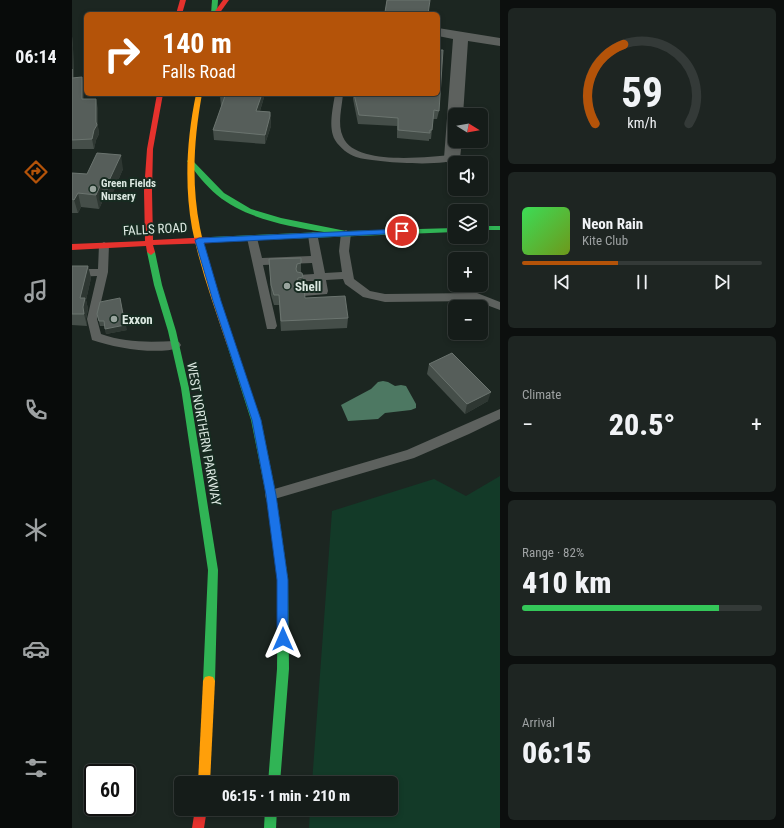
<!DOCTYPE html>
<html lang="en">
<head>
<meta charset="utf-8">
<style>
  body { margin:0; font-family:"Roboto Condensed",sans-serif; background:#1e2522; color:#f1f3f6; height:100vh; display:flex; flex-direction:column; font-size:15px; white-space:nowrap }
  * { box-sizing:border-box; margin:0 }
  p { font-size:13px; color:#9da1a2 }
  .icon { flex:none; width:22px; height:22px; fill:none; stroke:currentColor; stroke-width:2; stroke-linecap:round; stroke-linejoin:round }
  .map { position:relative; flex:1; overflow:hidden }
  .side { display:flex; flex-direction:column; gap:8px; padding:8px; background:#0c0f0e; width:284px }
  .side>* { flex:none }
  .hud { position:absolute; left:12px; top:12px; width:356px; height:84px; border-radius:6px; box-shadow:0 2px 6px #0003,0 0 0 1px #343a38; background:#b45309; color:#fff; overflow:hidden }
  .needle { width:26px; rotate:101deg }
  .tools { position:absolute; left:376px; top:108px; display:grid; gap:8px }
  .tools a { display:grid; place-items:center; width:40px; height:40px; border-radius:6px; background:#151c19; box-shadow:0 2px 6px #0003,0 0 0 1px #343a38; font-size:20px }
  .speed { position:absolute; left:12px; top:764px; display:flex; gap:8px; font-size:20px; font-weight:700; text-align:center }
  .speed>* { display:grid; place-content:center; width:52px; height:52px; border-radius:50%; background:#151c19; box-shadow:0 2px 6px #0003,0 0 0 1px #343a38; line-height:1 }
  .speed .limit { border:2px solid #111; border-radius:6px; background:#fff; color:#111 }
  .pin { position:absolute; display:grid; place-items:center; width:34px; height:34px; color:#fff; margin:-17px; border:2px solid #fff; border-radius:50%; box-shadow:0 1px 4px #0007 }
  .me { position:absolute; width:44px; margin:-22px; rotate:0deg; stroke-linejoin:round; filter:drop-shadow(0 0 3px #0008) }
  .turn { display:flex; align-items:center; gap:14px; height:84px; padding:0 12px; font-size:18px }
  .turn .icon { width:52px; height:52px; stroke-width:2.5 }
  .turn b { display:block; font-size:28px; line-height:34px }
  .big { font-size:30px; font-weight:800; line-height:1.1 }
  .side .card { flex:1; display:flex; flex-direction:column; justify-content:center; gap:6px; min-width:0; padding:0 14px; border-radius:6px; background:#1e2522 }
  .side .dial { align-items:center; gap:0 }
  .dial svg { height:104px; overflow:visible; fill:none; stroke:#343a38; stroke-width:7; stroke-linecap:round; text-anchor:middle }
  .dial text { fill:#f1f3f6; stroke:none }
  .song { display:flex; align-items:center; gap:12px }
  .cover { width:48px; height:48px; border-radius:6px; background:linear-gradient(135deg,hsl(130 70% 55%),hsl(80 70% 35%)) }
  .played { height:4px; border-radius:2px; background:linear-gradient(90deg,#b45309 40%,#343a38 40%) }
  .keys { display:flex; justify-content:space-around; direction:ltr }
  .heat { display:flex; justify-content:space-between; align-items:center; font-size:22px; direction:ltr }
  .charge { height:6px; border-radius:3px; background:linear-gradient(90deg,#34c759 82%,#343a38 0) }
  .trip { position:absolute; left:102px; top:776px; width:224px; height:40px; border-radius:6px; background:#151c19; box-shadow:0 2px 6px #0003,0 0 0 1px #343a38; font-weight:800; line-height:40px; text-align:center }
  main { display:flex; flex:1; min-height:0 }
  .tab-bar { display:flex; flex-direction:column; width:72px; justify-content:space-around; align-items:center; background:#080b0a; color:#9da1a2 }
  .tab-bar .icon { width:28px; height:28px }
  .tab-bar .selected { color:#b45309 }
  .tab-bar b { font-size:18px; color:#f1f3f6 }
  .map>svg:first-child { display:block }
  .green { fill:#133a28 }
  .water { fill:#4d7862 }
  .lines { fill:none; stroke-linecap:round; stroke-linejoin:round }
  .lane { fill:#5d615e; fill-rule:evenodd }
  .street { fill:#5d615e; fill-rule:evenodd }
  .fast { fill:#30b455; fill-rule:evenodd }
  .slow { fill:#ff9f0a; fill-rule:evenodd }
  .jam { fill:#e5322d; fill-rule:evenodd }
  .wall { fill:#454e49 }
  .shaded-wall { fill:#2e3732 }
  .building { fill:#565e5a; stroke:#6b746f }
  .route { fill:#1a73e8; stroke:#114b97 }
  .poi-dot { fill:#99a49e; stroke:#172b21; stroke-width:1.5 }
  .labels { text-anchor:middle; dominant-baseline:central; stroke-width:4; stroke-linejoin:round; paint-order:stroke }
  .far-poi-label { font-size:11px; font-weight:bold; fill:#dce8e1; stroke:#172b21; text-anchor:start }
  .street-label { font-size:13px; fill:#dce8e1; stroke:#172b21 }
  .poi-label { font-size:13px; font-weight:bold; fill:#dce8e1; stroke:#172b21; text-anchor:start }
</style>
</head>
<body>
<main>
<nav class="tab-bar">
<b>06:14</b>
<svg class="icon selected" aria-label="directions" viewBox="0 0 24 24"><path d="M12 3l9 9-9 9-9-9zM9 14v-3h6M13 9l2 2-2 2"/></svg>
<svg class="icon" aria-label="music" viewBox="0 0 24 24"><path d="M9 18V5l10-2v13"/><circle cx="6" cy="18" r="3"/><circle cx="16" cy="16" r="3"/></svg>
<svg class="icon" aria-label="phone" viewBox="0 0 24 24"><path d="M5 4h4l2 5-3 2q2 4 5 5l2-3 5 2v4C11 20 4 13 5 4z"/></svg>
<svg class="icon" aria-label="climate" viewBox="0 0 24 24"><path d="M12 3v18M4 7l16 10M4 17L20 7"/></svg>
<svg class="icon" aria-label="car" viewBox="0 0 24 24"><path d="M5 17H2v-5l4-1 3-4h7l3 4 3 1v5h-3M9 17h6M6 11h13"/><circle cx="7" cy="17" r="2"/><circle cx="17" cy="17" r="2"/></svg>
<svg class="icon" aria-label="filters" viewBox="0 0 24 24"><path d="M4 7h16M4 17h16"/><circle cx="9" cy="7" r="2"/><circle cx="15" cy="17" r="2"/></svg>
</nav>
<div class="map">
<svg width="428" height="828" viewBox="0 0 428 828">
  <rect width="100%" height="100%" fill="#1c2621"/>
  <polygon class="green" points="428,476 428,828 237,828 238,809 319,809 319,783 240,783 260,511 362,479 394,496"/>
  <polygon class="water" points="311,381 316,382 323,386 329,385 334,386 344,404 344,408 339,410 313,413 306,419 276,421 269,405 299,389 306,382"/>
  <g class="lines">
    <g class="lane">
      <path d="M263,94H271C270,107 265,124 271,137C283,166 354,157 380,155L385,158C375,168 299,162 284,157C276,154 268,148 263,140C256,127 261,108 263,94Z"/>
      <polygon points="274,230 279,233 277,251 282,279 298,291 313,294 405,293 428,302 428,310 404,301 313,302 291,297 273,284 271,279 254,280 256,291 255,294 231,296 227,295 226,292 227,289 245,288 244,281 226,281 225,278 226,275 242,274 240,263 191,265 205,326 203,329 195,329 175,238 176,236 180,235 185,238 190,258 239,256 236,235 241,232 245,233 253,273 270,272 267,251 269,233"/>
      <path d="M32,242L37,245L36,272L25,319L29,334C53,343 78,342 103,341L107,342L109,345L107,348C84,355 43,348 20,340L15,319L25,276L0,277V269H26L27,245Z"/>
      <polygon points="428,409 428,419 397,434 342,458 199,500 194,499 193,495 194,491 199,490 335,450"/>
    </g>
    <polygon class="street" points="366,28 428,38 428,46 396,41 391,115 383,115 383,141 390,141 388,158 386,162 380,163 374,162 372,158 381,39 366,36"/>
    <g class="fast">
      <polygon points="140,0 146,0 145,14 139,14"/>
      <path d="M118,159L120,160L152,193L179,209L209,218L274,231L383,228V232L136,242L135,240L139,237L252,232C216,226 174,219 145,195C134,186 124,173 115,161Z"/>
      <rect x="409" y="226" width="19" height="4"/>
      <polygon points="79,249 83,252 90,285 104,331 117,388 146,570 143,681 141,685 137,686 133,685 131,681 136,570 109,388 96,331 82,285 75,252"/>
      <polygon points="159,342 163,345 189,420 204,495 216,580 217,669 208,783 196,783 205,669 206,580 194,495 179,420 155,345"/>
      <polygon points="193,809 205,809 204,828 192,828"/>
    </g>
    <g class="slow">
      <path d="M124,94H130C122,138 119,183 128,228C136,268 150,306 163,345L159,348L155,345C142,306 128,268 120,228C112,183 115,138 124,94Z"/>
      <polygon points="137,676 141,677 143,681 138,783 126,783 131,681 133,677"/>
    </g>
    <g class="jam">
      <polygon points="108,0 114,0 110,14 104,14"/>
      <polygon points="151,0 157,0 147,14 141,14"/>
      <polygon points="85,94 91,94 81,149 80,191 81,240 139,237 143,240 139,243 81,245 83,252 79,255 75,252 74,246 0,250 0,244 73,241 72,191 75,149"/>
      <polygon points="123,809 135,809 132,828 120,828"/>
    </g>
  </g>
  <g class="wall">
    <polygon points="315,0 356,14 313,14"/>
    <polygon points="0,36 1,48 2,78 12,86 12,99 26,108 26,127 27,134 24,140 22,149 0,149"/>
    <polygon points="149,94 193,94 188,111 198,112 199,126 193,144 142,140 141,130 150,106 149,106 148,96"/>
    <polygon points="281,94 366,94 367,111 365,119 361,119 359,139 357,139 357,141 325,138 325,126 286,124 281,99"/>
    <polygon points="51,169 38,199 32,198 27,209 9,207 6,213 0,213 0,173 15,174"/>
    <polygon points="197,259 229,263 229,273 231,277 231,287 233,298 276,318 275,328 209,331 207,305 202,305 199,295"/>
    <polygon points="0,266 16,266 19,278 14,300 16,309 14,319 15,326 0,325"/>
    <polygon points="25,314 55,330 34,334 33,326 28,326"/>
    <polygon points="357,364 416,401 393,414 355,374"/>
  </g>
  <g class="shaded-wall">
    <polygon points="0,36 1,48 2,87 0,78"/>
    <polygon points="10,77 12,86 12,108 10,99"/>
    <polygon points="190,94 193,94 185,120 184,111"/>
    <polygon points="24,99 26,108 26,127 27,134 24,140 22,149 20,139 24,122"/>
    <polygon points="198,116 199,126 193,144 193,135"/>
    <polygon points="49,155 51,169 38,199 35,185"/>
    <polygon points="29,184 32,198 27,209 24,195"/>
    <polygon points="6,193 9,207 6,213 2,200"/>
    <polygon points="16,266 19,278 14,300 16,309 14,319 15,326 8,298"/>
    <polygon points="48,298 55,330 34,334 33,329"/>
    <polygon points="419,392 416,401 393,414 395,404"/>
  </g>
  <g class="building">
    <polygon points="315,0 358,0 356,14 333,14 333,13 313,12"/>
    <polygon points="366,34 368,34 366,47"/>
    <polygon points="366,50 371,50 367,111 362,110 360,130 358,130 358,133 326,130 326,118 287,115 282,94 366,94"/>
    <polygon points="0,69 0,78 10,77 10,99 24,99 24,122 25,125 22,130 20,139 0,140"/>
    <polygon points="149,94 190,94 184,111 198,112 198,116 193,135 141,130 153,96 148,96"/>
    <polygon points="25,153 49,155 35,185 29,184 24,195 6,193 2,200 0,199 0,173 15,174"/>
    <polygon points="229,258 229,263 225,264 224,269 225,272 230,273 231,277 226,278 225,283 227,287 232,288 233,298 273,296 276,318 209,321 207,295 202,295 199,285 197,259"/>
    <polygon points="0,266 16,266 8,298 13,298 11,307 12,314 0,314"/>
    <polygon points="48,298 53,325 33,329 32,321 27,321 25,314 28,302"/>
    <polygon points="380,353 419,392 395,404 357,364"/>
  </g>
  <polygon class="route" points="330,229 334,231 333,233 132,243 149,301 189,420 204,495 216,580 216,639 215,643 211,645 207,643 205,639 205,580 194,495 180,420 141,301 123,240 127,238"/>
  <g class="poi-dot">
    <circle cx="21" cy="189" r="4"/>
    <circle cx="215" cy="286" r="4"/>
    <circle cx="42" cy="319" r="4"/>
  </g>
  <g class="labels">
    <g class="far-poi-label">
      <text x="29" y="183">Green Fields<tspan x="29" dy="13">Nursery</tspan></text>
    </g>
    <g class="street-label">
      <text transform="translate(83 229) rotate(-3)">FALLS ROAD</text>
      <text transform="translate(132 434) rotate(80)">WEST NORTHERN PARKWAY</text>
    </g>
    <g class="poi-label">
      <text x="223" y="286">Shell</text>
      <text x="50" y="319">Exxon</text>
    </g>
  </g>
</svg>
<div class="tools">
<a><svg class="needle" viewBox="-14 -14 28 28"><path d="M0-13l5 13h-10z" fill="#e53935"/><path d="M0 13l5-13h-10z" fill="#9da1a2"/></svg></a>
<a><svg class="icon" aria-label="sound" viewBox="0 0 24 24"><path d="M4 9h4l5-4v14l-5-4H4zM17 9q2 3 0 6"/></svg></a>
<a><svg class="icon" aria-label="layers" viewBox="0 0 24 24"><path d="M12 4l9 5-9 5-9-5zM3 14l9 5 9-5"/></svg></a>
<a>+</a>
<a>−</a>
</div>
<div class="speed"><div class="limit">60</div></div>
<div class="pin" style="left:330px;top:231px;background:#d93025"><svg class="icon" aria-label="arrive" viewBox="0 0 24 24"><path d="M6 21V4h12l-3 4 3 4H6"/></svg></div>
<svg class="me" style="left:211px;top:639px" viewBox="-20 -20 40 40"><path d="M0-17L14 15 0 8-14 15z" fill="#1a73e8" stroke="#fff" stroke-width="4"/></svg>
<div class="trip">06:15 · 1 min · 210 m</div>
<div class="hud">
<div class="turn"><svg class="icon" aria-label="right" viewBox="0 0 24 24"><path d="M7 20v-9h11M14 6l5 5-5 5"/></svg><div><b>140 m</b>Falls Road</div></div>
</div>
</div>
<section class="side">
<div class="card dial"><svg viewBox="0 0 100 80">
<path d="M14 69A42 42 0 1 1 86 69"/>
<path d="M14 69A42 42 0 0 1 36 8" stroke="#b45309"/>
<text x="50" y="56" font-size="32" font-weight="700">59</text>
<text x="50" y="72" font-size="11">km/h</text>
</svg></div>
<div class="card">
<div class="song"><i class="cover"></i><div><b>Neon Rain</b><p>Kite Club</p></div></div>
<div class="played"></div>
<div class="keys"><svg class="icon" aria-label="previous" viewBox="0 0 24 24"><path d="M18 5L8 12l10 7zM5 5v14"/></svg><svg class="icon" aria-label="pause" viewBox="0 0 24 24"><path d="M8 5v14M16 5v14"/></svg><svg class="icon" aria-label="next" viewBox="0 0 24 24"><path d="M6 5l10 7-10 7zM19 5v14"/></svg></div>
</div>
<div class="card"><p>Climate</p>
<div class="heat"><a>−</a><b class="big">20.5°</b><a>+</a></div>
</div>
<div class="card"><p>Range · 82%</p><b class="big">410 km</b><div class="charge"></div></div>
<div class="card"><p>Arrival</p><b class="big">06:15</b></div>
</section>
</main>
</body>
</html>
